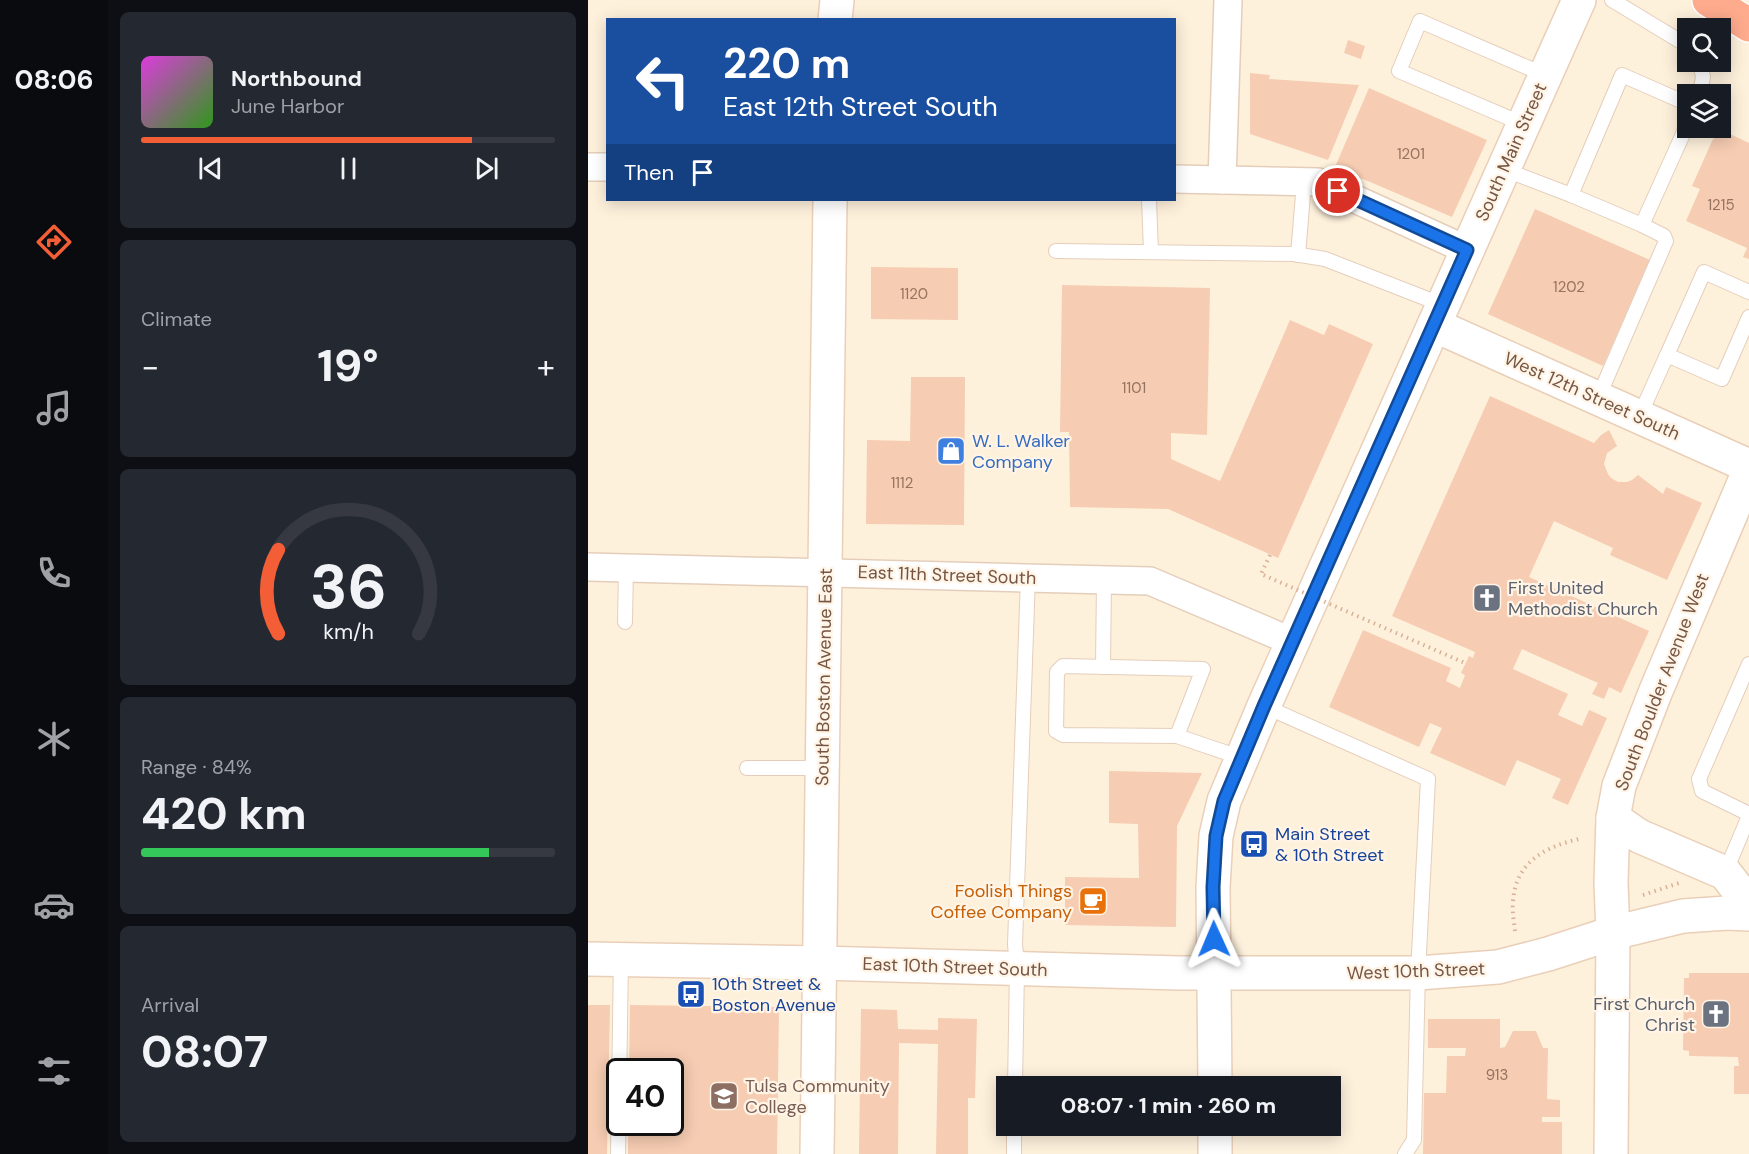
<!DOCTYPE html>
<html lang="en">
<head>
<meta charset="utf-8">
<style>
  body { margin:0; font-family:"DM Sans",sans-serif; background:#242831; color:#f1f3f6; height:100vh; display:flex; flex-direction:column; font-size:22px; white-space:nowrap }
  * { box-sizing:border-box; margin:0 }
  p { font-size:20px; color:#9ea1a6 }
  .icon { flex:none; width:33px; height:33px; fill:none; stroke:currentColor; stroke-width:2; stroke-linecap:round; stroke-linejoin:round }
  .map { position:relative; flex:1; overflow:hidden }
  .side { display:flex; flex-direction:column; gap:12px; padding:12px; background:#0d0f14; width:480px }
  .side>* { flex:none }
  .top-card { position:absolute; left:18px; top:18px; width:570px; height:183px; border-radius:0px; box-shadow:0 3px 15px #0003; background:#1a4fa0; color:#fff; overflow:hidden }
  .tools { position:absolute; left:1089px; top:18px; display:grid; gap:12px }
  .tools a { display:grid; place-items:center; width:54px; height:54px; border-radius:0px; background:#171b24; box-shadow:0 3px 15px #0003; font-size:30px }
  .speed { position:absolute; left:18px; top:1058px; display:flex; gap:12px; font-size:30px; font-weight:700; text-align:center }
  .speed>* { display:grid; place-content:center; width:78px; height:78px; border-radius:50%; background:#171b24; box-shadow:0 3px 15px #0003; line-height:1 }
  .speed .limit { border:3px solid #111; border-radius:9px; background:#fff; color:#111 }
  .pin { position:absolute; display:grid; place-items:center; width:51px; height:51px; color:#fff; margin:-26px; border:3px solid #fff; border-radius:50%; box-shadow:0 2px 6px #0007 }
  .me { position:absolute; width:66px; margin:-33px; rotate:359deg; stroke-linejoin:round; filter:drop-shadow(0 0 4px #0008) }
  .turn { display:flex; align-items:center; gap:21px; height:126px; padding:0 18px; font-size:27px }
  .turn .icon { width:78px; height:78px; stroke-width:2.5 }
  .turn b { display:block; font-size:42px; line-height:51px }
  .then { display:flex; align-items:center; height:57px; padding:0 18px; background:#0003; gap:12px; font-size:22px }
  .big { font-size:45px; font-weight:700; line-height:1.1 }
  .side .tile { flex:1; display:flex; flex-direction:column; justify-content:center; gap:9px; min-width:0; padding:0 21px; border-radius:9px; background:#242831 }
  .side .dial { align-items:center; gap:0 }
  .dial svg { height:156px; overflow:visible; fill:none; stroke:#363941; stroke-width:7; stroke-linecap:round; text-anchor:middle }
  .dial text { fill:#f1f3f6; stroke:none }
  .song { display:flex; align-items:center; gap:18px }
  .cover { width:72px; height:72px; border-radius:9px; background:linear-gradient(135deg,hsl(300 70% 55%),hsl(110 70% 35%)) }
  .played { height:6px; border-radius:3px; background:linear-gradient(90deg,#f45e36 80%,#363941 80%) }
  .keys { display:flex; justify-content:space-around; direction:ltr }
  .heat { display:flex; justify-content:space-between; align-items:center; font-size:33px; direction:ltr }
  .charge { height:9px; border-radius:4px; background:linear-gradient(90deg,#34c759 84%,#363941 0) }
  .trip { position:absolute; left:408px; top:1076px; width:345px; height:60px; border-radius:0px; background:#171b24; box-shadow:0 3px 15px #0003; font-weight:700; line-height:60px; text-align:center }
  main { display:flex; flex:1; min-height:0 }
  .menu { display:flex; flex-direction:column; width:108px; justify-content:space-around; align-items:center; background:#090b0e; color:#9ea1a6 }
  .menu .icon { width:42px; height:42px }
  .menu .selected { color:#f45e36 }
  .menu b { font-size:27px; color:#f1f3f6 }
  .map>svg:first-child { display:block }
  .building { fill:#f6ccb2 }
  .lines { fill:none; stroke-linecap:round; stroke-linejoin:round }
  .lane-casing { stroke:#e4cebb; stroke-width:16 }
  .street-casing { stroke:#e4cebb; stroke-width:30 }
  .secondary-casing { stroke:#eacfb8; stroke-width:36 }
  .highway-casing { stroke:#fff; stroke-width:36 }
  .path { stroke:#dab096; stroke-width:4; stroke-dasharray:1.5 4.5; stroke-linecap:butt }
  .lane { stroke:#fff; stroke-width:14 }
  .street { stroke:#fff; stroke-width:27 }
  .secondary { stroke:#fff; stroke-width:33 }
  .highway { stroke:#feaa8d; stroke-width:33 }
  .path-bridge { stroke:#dab096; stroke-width:4; stroke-dasharray:1.5 4.5; stroke-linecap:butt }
  .route-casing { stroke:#114b97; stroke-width:15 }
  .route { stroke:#1a73e8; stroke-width:10 }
  .labels { text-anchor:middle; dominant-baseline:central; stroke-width:4.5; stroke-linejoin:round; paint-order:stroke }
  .number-label { font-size:15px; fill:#957360 }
  .street-label { font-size:18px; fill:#755544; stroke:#fff4e5 }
  .shop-label { font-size:18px; fill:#366cbe; stroke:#fff4e5; text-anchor:start }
  .worship-label { font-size:18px; fill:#5b616d; stroke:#fff4e5; text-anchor:start }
  .transit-label { font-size:18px; fill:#164399; stroke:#fff4e5; text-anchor:start }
  .food-label { font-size:18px; fill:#c56008; stroke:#fff4e5; text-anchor:end }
  .education-label { font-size:18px; fill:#785e54; stroke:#fff4e5; text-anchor:start }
</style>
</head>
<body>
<main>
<nav class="menu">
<b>08:06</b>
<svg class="icon selected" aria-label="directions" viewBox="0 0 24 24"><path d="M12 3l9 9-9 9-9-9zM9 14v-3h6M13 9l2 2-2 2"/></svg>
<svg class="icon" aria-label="music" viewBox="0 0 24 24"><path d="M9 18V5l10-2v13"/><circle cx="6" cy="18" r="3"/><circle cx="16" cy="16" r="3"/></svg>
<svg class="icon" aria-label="phone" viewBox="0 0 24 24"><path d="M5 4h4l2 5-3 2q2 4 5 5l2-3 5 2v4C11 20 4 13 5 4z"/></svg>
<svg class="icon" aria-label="climate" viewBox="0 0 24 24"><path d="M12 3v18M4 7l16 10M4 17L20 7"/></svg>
<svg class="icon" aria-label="car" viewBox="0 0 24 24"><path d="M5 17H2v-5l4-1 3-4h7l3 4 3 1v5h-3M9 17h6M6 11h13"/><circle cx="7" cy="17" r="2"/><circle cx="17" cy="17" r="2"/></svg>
<svg class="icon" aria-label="filters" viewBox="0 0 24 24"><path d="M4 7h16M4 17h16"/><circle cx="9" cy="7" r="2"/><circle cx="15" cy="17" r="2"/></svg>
</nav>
<section class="side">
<div class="tile">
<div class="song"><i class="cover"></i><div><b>Northbound</b><p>June Harbor</p></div></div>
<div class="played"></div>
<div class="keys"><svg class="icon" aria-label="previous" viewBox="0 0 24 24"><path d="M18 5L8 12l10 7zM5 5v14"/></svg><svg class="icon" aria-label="pause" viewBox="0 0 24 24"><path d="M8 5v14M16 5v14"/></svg><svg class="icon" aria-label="next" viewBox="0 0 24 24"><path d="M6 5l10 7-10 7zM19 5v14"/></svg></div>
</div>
<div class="tile"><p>Climate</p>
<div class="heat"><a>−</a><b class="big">19°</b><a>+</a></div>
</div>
<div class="tile dial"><svg viewBox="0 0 100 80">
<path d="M14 69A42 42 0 1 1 86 69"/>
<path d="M14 69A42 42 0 0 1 14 26" stroke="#f45e36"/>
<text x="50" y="56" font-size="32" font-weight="700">36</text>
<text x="50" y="72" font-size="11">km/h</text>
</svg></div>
<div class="tile"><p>Range · 84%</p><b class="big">420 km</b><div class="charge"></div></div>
<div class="tile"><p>Arrival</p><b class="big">08:07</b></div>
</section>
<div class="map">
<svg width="1161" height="1154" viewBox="0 0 1161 1154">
  <rect width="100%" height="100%" fill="#fef1dc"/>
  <g class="building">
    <polygon points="760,40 777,46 773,59 756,53"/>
    <polygon points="662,73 682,75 681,79 771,85 740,160 662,134"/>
    <polygon points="781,88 899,140 864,217 747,167"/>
    <polygon points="1140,133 1161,143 1161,259 1155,257 1159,248 1098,221 1112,189 1104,186 1125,139"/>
    <polygon points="947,209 1062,260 1015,366 900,314"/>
    <polygon points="283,267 370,268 370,320 283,319"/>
    <polygon points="474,285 622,288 619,435 583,433 583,459 632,481 702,320 736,335 741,324 785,344 690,558 580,509 482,507 481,432 472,432"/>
    <polygon points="323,377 377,377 376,525 278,524 279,440 322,441"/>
    <polygon points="902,396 1006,443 1013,435 1021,430 1029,446 1019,453 1016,464 1020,474 1023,478 1030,482 1039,482 1044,480 1050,475 1075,494 1078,487 1114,503 1079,580 1022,555 1025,548 966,521 941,577 1061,631 1033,693 1021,687 1016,699 1004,694 1010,683 934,649 925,669 980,694 970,715 994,726 1001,710 1019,718 980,805 964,798 973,779 929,760 917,786 842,753 854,728 842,723 831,747 741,707 775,630 863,668 858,681 872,688 877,675 873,673 881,656 885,658 887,652 804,616"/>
    <polygon points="521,771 614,773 589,826 588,927 477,925 477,877 551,878 550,824 521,823"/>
    <polygon points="1101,973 1161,973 1161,1094 1146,1094 1146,1066 1151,1066 1150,1057 1101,1056 1101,1051 1095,1050 1096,978 1101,978"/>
    <polygon points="0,1005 22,1005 19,1154 0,1154"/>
    <polygon points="42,1005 191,1007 189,1154 40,1154 40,1122 82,1122 82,1071 41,1071"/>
    <polygon points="273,1009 309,1010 310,1029 350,1030 350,1018 389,1019 387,1098 380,1098 380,1154 348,1154 350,1044 311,1043 310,1154 271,1154"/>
    <polygon points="840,1019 912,1019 912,1048 917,1047 925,1031 948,1031 955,1048 960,1048 959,1099 972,1100 972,1117 954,1117 954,1122 974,1122 974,1154 835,1154 836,1093 858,1093 859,1056 877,1056 878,1048 840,1048"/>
  </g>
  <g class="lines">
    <g class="lane-casing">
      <g id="lane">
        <polyline points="1024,0 1100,46"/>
        <polyline points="1112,94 1115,77 1112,62"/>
        <polyline points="935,124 811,71 832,21 957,75"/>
        <polyline points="915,169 983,195 1054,225 1100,123"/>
        <polyline points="983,195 1034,75 1100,104"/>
        <polyline points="561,200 563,252"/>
        <polyline points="468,251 706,254 737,259 855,305"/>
        <polyline points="710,255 716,182"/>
        <polyline points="1161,292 1116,272 1079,355 1134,379 1161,317"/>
        <polyline points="1010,398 1078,241 1076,236 1054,225"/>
        <polyline points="1051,417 1079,355"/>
        <polyline points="37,622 38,567"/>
        <polyline points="1161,664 1111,779 1114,791 1161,814"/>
        <polyline points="515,667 516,580"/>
        <polyline points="676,706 840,779 830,973 826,1140 817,1154"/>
        <polyline points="589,736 615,669 475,666 469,672 468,731 475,735 589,736 654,758"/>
        <polyline points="159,768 234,768"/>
        <polyline points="1137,873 1161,816"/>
        <polyline points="427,1086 429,968 427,944 440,577"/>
        <polyline points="30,1154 33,959"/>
        <polyline points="426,1154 426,1125"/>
      </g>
    </g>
    <g class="street-casing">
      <g id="street">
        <polyline points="0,167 20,167"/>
        <polyline points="586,179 730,182 879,250"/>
        <polyline points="634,180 640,0"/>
        <polyline points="0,567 562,581 705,642"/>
      </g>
    </g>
    <g class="secondary-casing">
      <g id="secondary">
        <polyline points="247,20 249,0"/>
        <polyline points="846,325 1161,466"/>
        <polyline points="1025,818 1051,836 1137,873 1161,904"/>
        <polyline points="0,959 232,963 591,973 830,973 910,967 960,954 1025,933 1095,916 1139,913 1161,914"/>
        <polyline points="627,1086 625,887 628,836 636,801 676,706 991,0"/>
        <polyline points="627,1125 627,1154"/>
        <polyline points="229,1154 242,200"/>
        <polyline points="1023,1154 1025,933 1023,883 1025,818 1031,786 1067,693 1161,471"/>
      </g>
    </g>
    <g class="highway-casing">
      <polyline id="highway" points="1121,0 1161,25"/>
    </g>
    <g class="path">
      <polyline points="1055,895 1091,883"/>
      <path d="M927,931C926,921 924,912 925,902C927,863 956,847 991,839"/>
    </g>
    <use href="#lane" class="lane"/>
    <use href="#street" class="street"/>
    <use href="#secondary" class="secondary"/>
    <use href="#highway" class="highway"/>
    <polyline class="path-bridge" points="682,555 673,574 877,663"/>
  </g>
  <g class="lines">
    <g class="route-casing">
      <polyline id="route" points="626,939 625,887 628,836 636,801 676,706 879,250 750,191"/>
    </g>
    <use href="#route" class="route"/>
  </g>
  <defs>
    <g id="shop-square" transform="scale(1.5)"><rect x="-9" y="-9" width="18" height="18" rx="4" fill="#3f7fe0" stroke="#fff4e5"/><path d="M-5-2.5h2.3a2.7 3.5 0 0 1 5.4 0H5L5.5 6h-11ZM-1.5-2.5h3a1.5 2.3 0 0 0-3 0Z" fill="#fff"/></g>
    <g id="church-square" transform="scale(1.5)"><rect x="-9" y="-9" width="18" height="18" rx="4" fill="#6b7280" stroke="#fff4e5"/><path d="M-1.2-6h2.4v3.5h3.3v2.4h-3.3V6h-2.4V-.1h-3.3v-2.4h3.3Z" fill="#fff"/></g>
    <g id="bus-square" transform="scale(1.5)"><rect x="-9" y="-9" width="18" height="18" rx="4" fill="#1a4fb4" stroke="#fff4e5"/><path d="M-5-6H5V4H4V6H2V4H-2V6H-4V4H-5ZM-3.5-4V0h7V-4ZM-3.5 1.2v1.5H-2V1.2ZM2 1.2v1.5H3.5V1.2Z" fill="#fff"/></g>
    <g id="cafe-square" transform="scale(1.5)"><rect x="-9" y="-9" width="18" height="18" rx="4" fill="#e8710a" stroke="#fff4e5"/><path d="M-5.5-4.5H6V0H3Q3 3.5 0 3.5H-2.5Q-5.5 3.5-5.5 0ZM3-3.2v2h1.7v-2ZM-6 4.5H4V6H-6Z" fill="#fff"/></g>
    <g id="university-square" transform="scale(1.5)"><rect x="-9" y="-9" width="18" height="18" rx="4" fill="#8d6e63" stroke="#fff4e5"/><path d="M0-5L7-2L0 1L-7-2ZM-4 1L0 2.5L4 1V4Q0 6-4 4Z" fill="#fff"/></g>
  </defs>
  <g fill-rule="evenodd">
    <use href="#shop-square" x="363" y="451"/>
    <use href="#church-square" x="899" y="598"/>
    <use href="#bus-square" x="666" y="844"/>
    <use href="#cafe-square" x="505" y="901"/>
    <use href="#bus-square" x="103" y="994"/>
    <use href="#church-square" x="1128" y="1014"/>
    <use href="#university-square" x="136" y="1096"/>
  </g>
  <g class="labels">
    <g class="number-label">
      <text x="823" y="154">1201</text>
      <text x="1133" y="205">1215</text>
      <text x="981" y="287">1202</text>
      <text x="326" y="294">1120</text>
      <text x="546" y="388">1101</text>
      <text x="314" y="483">1112</text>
      <text x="909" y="1075">913</text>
    </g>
    <g class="street-label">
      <text transform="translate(923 152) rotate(-66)">South Main Street</text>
      <text transform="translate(1004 396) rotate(24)">West 12th Street South</text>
      <text transform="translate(359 575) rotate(2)">East 11th Street South</text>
      <text transform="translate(236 677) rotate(-89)">South Boston Avenue East</text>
      <text transform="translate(1074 682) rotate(-69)">South Boulder Avenue West</text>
      <text transform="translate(367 967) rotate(2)">East 10th Street South</text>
      <text transform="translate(828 971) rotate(-2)">West 10th Street</text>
    </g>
    <g class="shop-label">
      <text x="384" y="441">W. L. Walker<tspan x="384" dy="21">Company</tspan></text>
    </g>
    <g class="worship-label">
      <text x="920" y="588">First United<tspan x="920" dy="21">Methodist Church</tspan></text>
      <text x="1107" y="1004" text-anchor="end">First Church<tspan x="1107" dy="21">Christ</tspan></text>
    </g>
    <g class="transit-label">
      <text x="687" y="834">Main Street<tspan x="687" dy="21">&amp; 10th Street</tspan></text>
      <text x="124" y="984">10th Street &amp;<tspan x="124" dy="21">Boston Avenue</tspan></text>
    </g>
    <g class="food-label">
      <text x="484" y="891">Foolish Things<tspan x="484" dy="21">Coffee Company</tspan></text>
    </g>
    <g class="education-label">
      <text x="157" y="1086">Tulsa Community<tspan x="157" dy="21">College</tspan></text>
    </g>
  </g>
</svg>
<div class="tools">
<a><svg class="icon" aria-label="search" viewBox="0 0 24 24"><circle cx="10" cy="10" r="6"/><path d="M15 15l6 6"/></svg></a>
<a><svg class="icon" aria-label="layers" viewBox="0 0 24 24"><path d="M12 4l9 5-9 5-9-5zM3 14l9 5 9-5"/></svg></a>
</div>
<div class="speed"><div class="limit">40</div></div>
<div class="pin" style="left:750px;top:191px;background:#d93025"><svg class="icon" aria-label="arrive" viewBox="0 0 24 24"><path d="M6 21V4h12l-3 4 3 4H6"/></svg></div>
<svg class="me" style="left:626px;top:939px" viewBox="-20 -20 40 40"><path d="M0-17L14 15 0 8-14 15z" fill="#1a73e8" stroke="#fff" stroke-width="4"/></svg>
<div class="trip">08:07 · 1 min · 260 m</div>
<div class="top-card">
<div class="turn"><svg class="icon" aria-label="left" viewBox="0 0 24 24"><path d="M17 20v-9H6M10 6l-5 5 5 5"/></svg><div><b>220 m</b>East 12th Street South</div></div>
<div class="then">Then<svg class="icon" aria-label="arrive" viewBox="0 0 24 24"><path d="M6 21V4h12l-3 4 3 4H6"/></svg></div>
</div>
</div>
</main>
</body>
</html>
